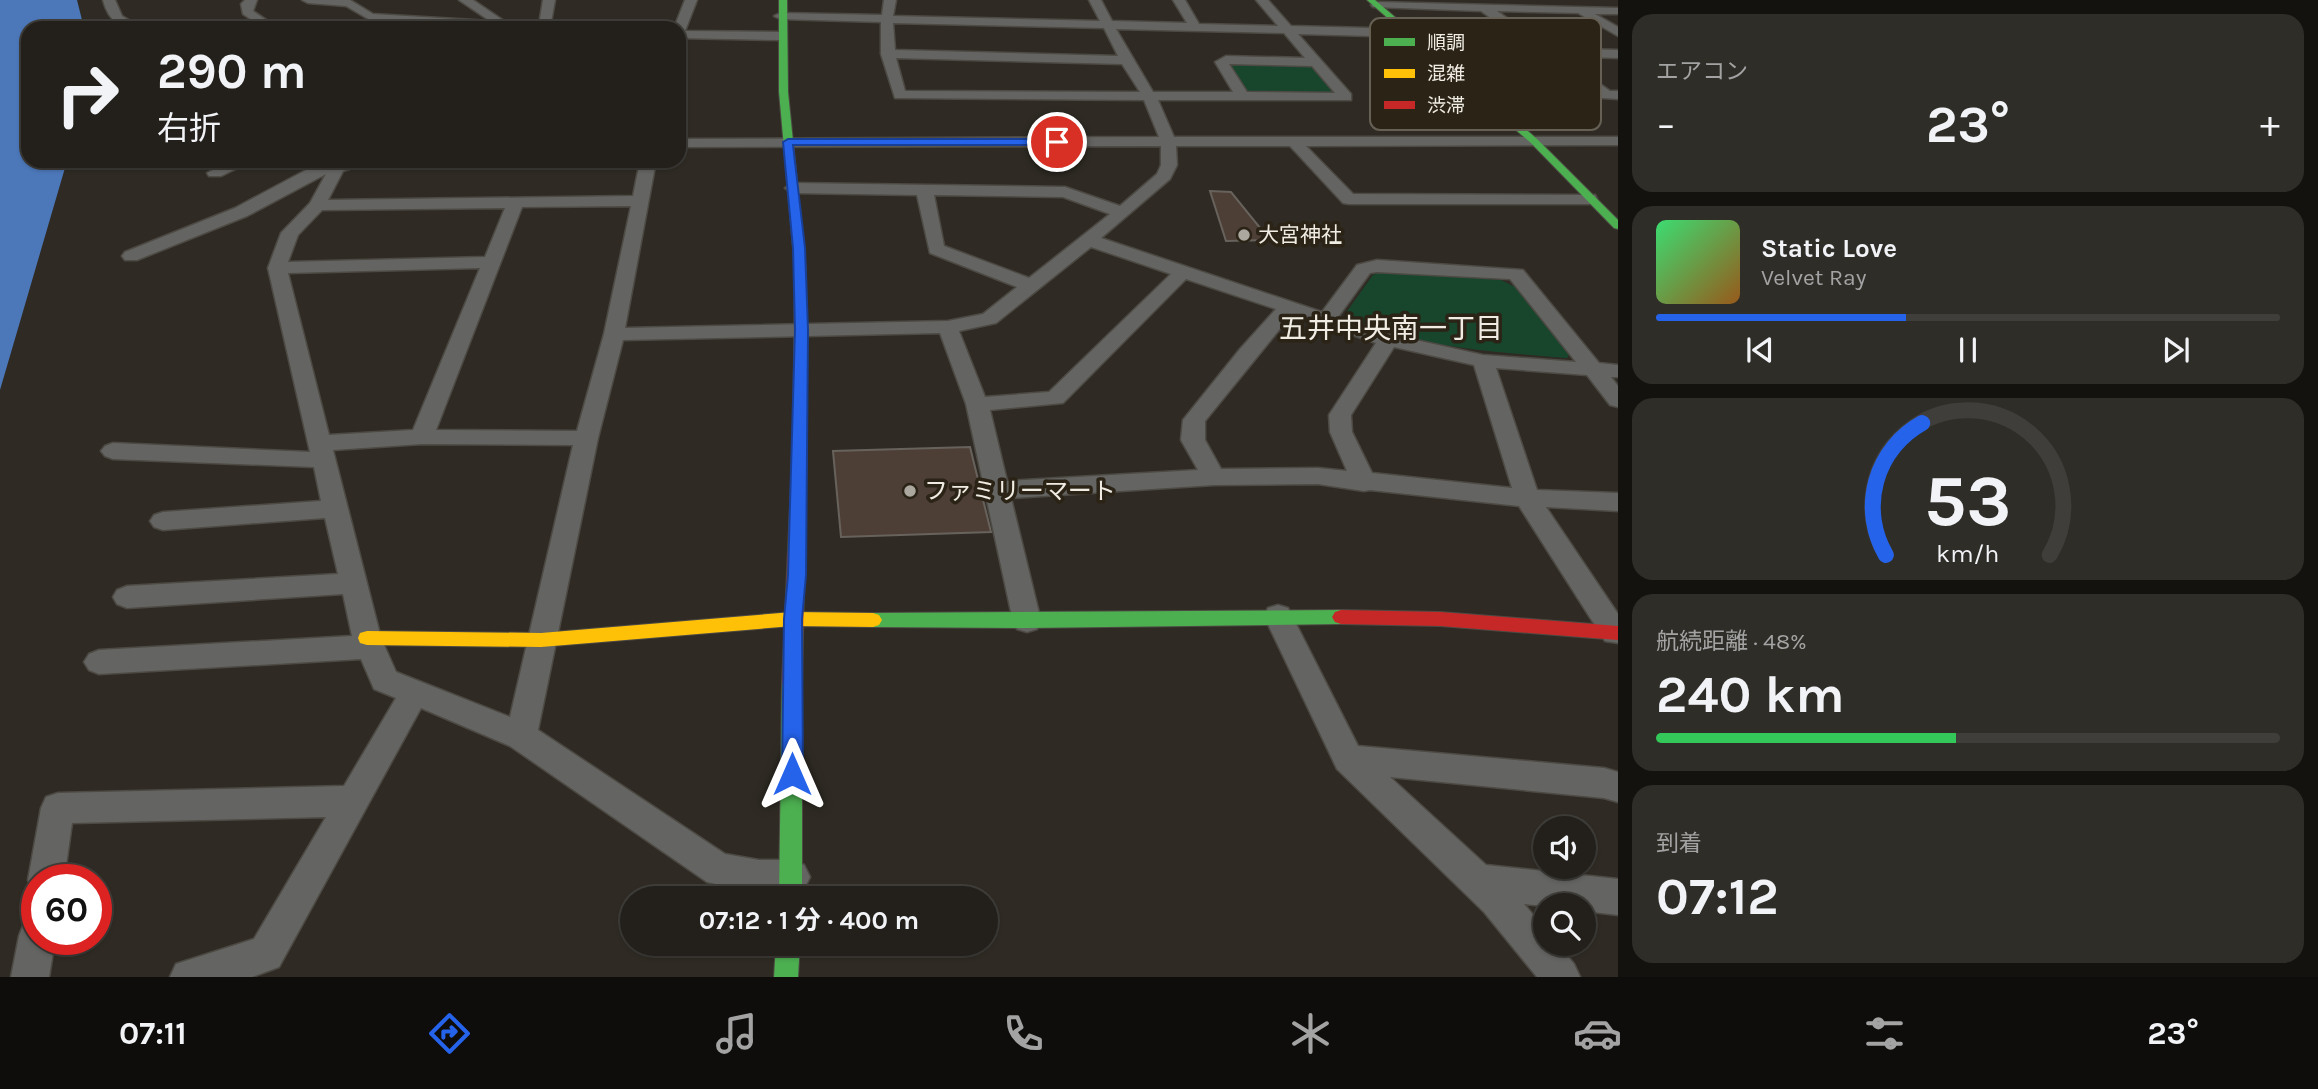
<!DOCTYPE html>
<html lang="ja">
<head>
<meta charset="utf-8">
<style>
  body { margin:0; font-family:Karla,"Noto Sans JP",sans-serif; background:#2f2d28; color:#f1f3f6; height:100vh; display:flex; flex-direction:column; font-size:26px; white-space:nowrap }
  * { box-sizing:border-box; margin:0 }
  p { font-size:23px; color:#a3a3a3 }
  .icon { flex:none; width:38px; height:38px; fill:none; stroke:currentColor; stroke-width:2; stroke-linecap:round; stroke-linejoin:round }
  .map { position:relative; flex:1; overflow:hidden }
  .side { display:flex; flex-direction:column; gap:14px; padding:14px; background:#13120f; width:700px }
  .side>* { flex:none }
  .guide { position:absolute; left:21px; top:21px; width:665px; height:147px; border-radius:21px; box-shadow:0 2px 5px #0004,0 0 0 2px #403e3a; background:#23201b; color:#f1f3f6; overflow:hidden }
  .fabs { position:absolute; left:1533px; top:816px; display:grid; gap:14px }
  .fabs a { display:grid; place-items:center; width:63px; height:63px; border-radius:50%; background:#23201b; box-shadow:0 2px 5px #0004,0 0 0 2px #403e3a; font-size:35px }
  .speed { position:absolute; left:21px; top:864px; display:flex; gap:14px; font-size:35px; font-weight:700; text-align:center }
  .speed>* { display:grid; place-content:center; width:91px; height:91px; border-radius:50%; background:#23201b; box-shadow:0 2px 5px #0004,0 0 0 2px #403e3a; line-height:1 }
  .speed .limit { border:10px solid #d22; background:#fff; color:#111 }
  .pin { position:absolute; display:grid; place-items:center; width:60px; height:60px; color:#fff; margin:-30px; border:4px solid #fff; border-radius:50%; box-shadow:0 2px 7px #0007 }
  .me { position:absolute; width:77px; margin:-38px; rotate:0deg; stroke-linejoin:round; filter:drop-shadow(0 0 5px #0008) }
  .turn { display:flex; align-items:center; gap:24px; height:147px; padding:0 21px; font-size:32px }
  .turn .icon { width:91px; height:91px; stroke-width:2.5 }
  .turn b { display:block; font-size:49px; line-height:60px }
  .big { font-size:52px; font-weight:700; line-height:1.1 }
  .side .tile { flex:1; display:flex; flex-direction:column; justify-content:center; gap:10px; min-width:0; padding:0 24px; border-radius:21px; background:#2f2d28 }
  .side .dial { align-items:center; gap:0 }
  .dial svg { height:182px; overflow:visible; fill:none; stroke:#403e3a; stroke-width:7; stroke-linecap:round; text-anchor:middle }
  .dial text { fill:#f1f3f6; stroke:none }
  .song { display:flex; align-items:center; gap:21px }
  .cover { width:84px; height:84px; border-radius:10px; background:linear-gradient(135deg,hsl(140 70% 55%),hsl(30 70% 35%)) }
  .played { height:7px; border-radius:4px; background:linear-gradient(90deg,#2563eb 40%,#403e3a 40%) }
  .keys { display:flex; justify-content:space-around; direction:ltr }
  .heat { display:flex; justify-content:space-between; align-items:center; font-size:38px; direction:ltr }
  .charge { height:10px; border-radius:5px; background:linear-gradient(90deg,#34c759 48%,#403e3a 0) }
  .trip { position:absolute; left:620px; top:886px; width:378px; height:70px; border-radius:35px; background:#23201b; box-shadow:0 2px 5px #0004,0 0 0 2px #403e3a; font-weight:700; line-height:70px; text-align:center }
  .tabs { display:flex; height:112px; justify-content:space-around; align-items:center; background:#0e0d0b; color:#a3a3a3 }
  .tabs .icon { width:49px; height:49px }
  .tabs .on { color:#2563eb }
  .tabs b { font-size:32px; color:#f1f3f6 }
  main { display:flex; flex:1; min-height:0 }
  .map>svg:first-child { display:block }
  .green { fill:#18462d }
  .water { fill:#4c78ba }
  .building { fill:#4d3f36; stroke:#68625d; stroke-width:2 }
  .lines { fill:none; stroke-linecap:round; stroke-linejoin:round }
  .street-casing { stroke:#4d4943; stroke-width:3 }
  .fast-casing { stroke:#4d4943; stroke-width:2 }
  .slow-casing { stroke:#4d4943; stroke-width:2 }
  .jam-casing { stroke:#4d4943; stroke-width:2 }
  .street { fill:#646563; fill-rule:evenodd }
  .fast { fill:#4caf50; fill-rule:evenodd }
  .slow { fill:#ffc107; fill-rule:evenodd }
  .jam { fill:#c62828; fill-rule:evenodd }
  .route { fill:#2563eb; stroke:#184099; stroke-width:2 }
  .poi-dot { fill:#aca8a0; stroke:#2a2316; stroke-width:2.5 }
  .labels { text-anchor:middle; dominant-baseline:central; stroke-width:7; stroke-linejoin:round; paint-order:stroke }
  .far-poi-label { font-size:21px; fill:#f0ece3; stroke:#2a2316; text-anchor:start }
  .poi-label { font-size:24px; fill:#f0ece3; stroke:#2a2316; text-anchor:start }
  .quarter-label { font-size:28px; fill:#f0ece3; stroke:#2a2316 }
  .key { fill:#2a2316; stroke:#655f54; stroke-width:2 }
  .key-label { font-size:19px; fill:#f0ece3 }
</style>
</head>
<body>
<main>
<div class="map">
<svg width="1618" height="977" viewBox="0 0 1618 977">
  <rect width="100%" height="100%" fill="#2f2b24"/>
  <g class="green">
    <polygon points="1233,62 1315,66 1335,92 1254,93 1244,91 1228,65"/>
    <path d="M1383,271L1501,280L1515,287L1569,355L1567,358C1519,354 1379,345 1345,314L1373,275Z"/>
  </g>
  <polygon class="water" points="0,0 77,0 84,28 28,28 28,161 67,161 0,390"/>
  <g class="building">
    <polygon points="1210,191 1231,192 1270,240 1226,241"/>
    <polygon points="970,447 991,532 841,537 833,451"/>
  </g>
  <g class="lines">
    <g class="street-casing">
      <g id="street">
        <path d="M103,0H115L122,16L142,28C120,28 109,22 103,0Z"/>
        <polygon points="245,0 257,0 253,11 278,28 264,28 243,14 241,4"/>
        <polygon points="302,0 350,0 373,14 490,21 459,0 473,0 507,23 539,25 543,0 555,0 550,28 482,28 370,20 346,6 308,3"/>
        <polygon points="685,0 697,0 685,31 780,32 786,36 780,40 679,38 679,28 674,28"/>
        <path d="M884,0H896L893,16L1100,21L1089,0H1101L1112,21L1187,23L1173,0H1185L1199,24L1278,26L1256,0H1268L1291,26L1409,29L1415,33L1409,37L1298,34L1351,94V100H1158L1174,137H1618V145L1306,146L1353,194L1595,195L1597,199L1595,203L1589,204H1349L1343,203L1290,146H1176L1177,165L1170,179L1101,238L1322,312L1357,265L1377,260L1523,270L1599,363L1618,365V377H1611L1618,386V407L1610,405L1587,375L1496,368L1537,490L1618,493V511L1546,507L1618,614V643L1605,641L1519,506L1370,490L1364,491L1318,484L1214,485L1011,498L1041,621L1037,629L1027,632L1017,629L1013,621L966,404L940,333L623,340L598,438L538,730L725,854L759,860H792L804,865L810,877L804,889L792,894H759L707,882L510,746L421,708L279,967L252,977H170L176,964L254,939L326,817L72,823L64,880H37V894L34,892L28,880L41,808L46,797L58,793L344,786L396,698L374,689L361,659L99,674L89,670L84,662L89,654L99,650L352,636L343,594L127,608L117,604L113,597L117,590L127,586L338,574L325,518L163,530L154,527L150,521L154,515L163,512L321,501L314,467L113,459L105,456L101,451L105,446L113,443L310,452L268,268L281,233L310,203L326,174L247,216L137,260H125L122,256L125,252L235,208L323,161H367L364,164L343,171L328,200L633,196L640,161H656L625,328L948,321L983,314L1017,287L930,253L917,195L793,193L785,188L793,183L1065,187L1120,206L1157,174L1161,165V146L679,147V139L1159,137L1144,100L895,98L881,54V22L780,19L774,16L780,13L882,15ZM893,23L1104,28L1118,56L895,50ZM1116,29L1284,33L1305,58L1226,56L1215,62L1233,92H1153ZM896,58L1122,64L1140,92L905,91ZM1229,64L1312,66L1335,93L1247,92ZM934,195L1063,197L1110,214L1029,278L944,246ZM631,206L604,334L577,431L436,430L522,207ZM505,208L485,257L288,262L298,235L322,210ZM1091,247L1171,274L1049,392L985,397L959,331L996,323ZM480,268L413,430L329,435L288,273ZM1377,272L1510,279L1576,362L1483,355L1393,335L1338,317L1370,273ZM1186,279L1276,309L1240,349L1183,420L1181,440L1198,470L1007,481L990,410L1063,403ZM1292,314L1376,343L1329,415L1330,432L1347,471L1318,468L1221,469L1205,440V421ZM1394,347L1474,365L1512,488L1372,473L1352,432L1351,415ZM422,444L573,445L510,717L396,672L381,638L333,450Z"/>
        <polygon points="1377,2 1618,8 1618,14 1595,14 1618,27 1618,36 1578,13 1497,11 1549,48 1618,50 1618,58 1560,56 1610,91 1618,91 1618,99 1602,98 1481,11 1373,7 1371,5"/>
        <polygon points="231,161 252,161 221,176 209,176 207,173"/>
        <polygon points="1278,605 1288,608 1358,746 1604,768 1618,772 1618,802 1604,798 1390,777 1486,865 1618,879 1618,915 1584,911 1584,905 1545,906 1524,904 1545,929 1545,943 1557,943 1574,964 1580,977 1537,977 1484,912 1337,769 1264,616 1268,608"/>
        <polygon points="37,918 37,940 55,940 49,977 11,977 19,936 24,923"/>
      </g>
    </g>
    <g class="fast-casing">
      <g id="fast">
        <polygon points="779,0 787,0 788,92 806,270 807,439 800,444 793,439 795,270 779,92"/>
        <polygon points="1367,0 1375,0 1537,139 1618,220 1618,229 1614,228 1531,143"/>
        <polygon points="1341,610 1347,612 1350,617 1347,622 1341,624 1027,628 873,627 867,625 864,620 867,615 873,613"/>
        <polygon points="792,675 799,677 802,683 802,898 779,898 782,683 785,677"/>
        <polygon points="776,943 800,943 798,977 774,977"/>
      </g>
    </g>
    <g class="slow-casing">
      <polygon id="slow" points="793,612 873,613 879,615 882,620 879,625 873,627 793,626 541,647 367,645 360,643 358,638 360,633 367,631 541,633"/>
    </g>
    <g class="jam-casing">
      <g id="jam">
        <polygon points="800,434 807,439 802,683 799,689 792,691 785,689 782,683 793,439"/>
        <polygon points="1341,610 1440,612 1618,626 1618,640 1440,626 1341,624 1335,622 1332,617 1335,612"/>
      </g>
    </g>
    <use href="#street" class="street"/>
    <use href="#fast" class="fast"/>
    <use href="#slow" class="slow"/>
    <use href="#jam" class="jam"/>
  </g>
  <polygon class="route" points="788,139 1057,139 1062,142 1057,145 793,145 805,248 808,330 806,575 802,619 803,774 800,780 792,783 785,780 782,774 784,619 788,575 795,330 793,248 783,142"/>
  <g class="poi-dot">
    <circle cx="1244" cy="235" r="7"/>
    <circle cx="910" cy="491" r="7"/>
  </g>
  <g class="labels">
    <g class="far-poi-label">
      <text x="1258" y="235">大宮神社</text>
    </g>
    <g class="poi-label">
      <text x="924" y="491">ファミリーマート</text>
    </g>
    <g class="quarter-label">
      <text x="1391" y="328">五井中央南一丁目</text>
    </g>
  </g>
  <rect x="1370" y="18" width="231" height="112" rx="10" class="key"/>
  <rect x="1384" y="38" width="31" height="8" fill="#4caf50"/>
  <rect x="1384" y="69" width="31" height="9" fill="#ffc107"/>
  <rect x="1384" y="101" width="31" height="8" fill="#c62828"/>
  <g class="key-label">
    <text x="1427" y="49">順調</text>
    <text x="1427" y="80">混雑</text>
    <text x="1427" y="112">渋滞</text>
  </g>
</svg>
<div class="fabs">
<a><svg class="icon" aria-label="sound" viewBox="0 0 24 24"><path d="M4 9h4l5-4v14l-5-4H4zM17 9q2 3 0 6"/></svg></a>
<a><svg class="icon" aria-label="search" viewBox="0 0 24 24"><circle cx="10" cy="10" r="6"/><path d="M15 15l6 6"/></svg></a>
</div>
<div class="speed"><div class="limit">60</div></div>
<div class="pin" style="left:1057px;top:142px;background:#d93025"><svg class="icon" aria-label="arrive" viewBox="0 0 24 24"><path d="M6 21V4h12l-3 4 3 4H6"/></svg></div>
<svg class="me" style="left:792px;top:774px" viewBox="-20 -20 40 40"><path d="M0-17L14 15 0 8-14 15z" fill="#2563eb" stroke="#fff" stroke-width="4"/></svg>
<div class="trip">07:12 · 1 分 · 400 m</div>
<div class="guide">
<div class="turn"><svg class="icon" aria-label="right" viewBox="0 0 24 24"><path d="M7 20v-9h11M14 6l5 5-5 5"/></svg><div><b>290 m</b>右折</div></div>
</div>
</div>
<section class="side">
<div class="tile"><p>エアコン</p>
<div class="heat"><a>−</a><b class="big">23°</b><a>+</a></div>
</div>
<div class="tile">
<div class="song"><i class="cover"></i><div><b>Static Love</b><p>Velvet Ray</p></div></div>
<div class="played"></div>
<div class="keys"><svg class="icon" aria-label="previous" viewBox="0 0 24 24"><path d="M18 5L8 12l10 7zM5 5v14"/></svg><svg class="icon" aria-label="pause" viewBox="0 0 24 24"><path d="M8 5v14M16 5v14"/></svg><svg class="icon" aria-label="next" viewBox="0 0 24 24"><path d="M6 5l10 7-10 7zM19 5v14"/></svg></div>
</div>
<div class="tile dial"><svg viewBox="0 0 100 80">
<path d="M14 69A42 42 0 1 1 86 69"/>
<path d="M14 69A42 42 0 0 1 30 11" stroke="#2563eb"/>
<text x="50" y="56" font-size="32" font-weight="700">53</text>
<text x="50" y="72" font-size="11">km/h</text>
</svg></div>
<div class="tile"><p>航続距離 · 48%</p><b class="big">240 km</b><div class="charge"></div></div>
<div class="tile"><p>到着</p><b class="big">07:12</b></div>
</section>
</main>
<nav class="tabs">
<b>07:11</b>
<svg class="icon on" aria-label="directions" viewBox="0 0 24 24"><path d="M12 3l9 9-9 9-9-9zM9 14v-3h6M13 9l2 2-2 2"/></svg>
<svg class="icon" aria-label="music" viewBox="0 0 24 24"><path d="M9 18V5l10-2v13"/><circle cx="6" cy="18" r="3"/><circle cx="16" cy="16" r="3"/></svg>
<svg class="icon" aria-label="phone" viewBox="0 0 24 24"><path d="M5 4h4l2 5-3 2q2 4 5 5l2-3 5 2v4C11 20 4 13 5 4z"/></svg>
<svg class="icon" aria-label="climate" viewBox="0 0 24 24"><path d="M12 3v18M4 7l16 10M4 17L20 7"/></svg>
<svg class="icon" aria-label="car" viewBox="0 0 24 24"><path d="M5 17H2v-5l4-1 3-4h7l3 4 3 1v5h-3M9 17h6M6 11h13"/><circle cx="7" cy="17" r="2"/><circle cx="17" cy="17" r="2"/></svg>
<svg class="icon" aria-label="filters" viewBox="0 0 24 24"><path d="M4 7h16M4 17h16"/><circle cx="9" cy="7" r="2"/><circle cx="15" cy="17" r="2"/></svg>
<b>23°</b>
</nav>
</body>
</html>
